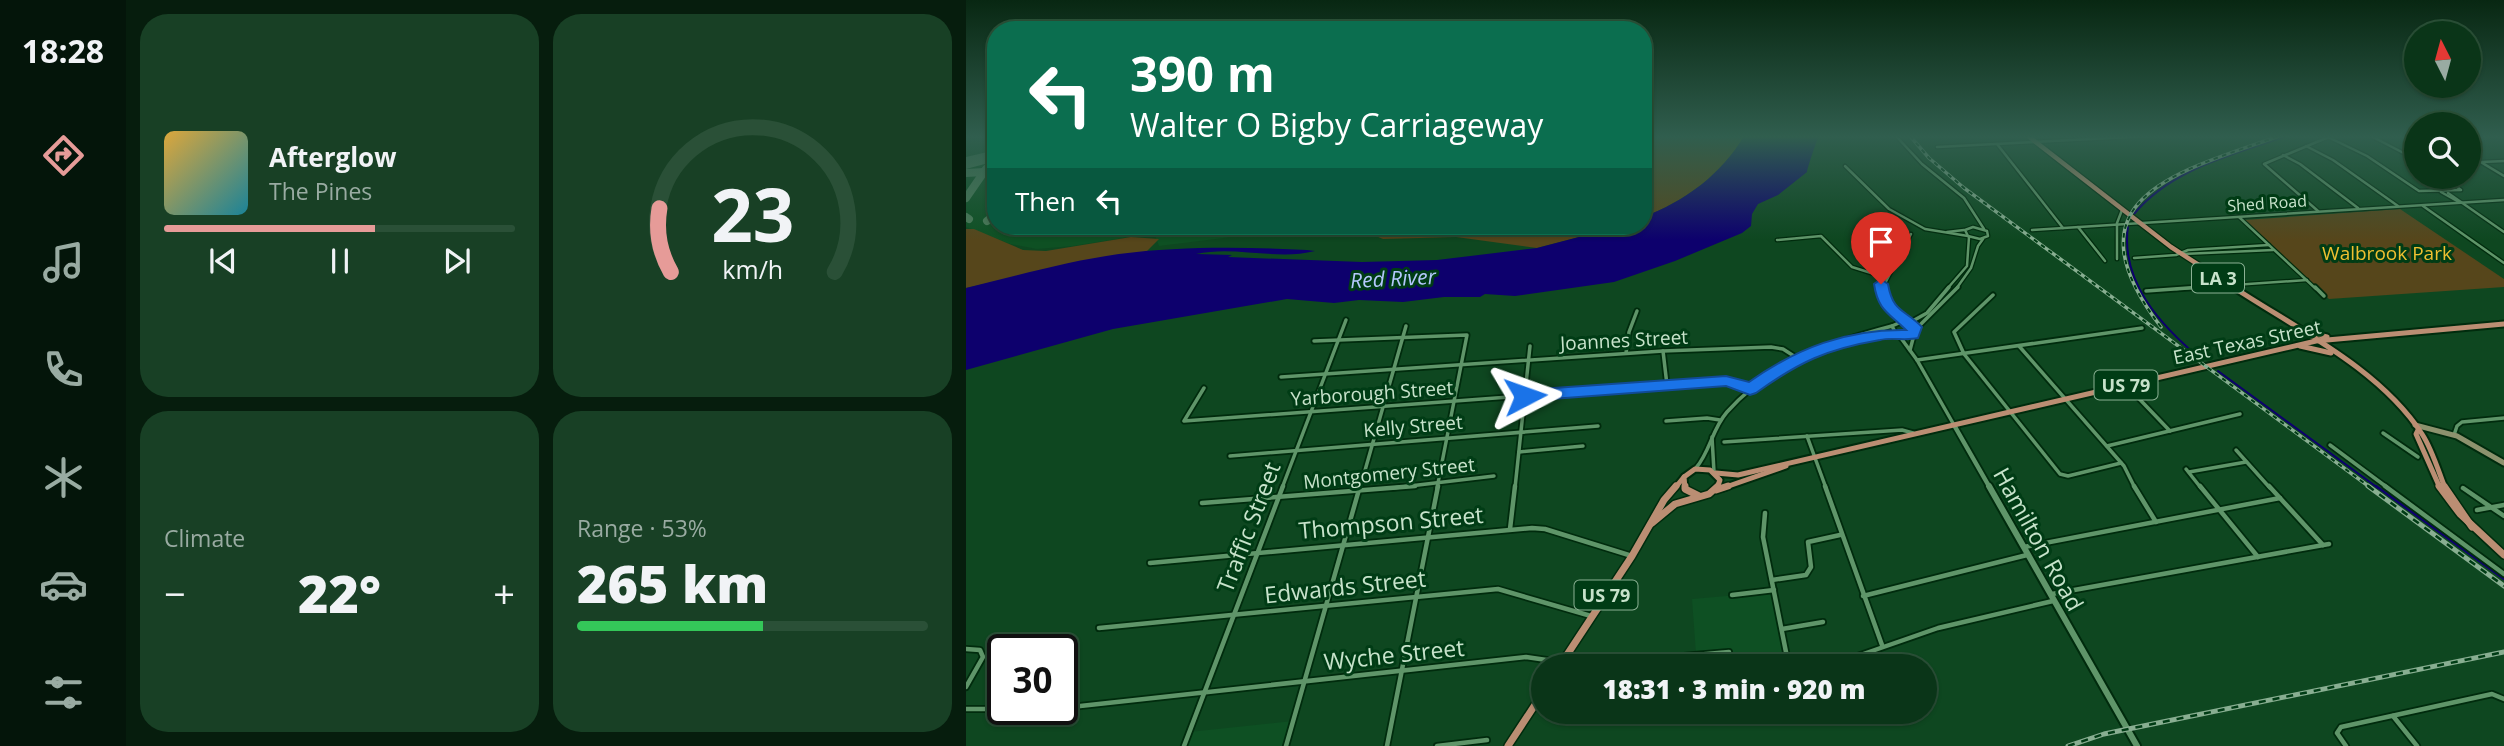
<!DOCTYPE html>
<html lang="en">
<head>
<meta charset="utf-8">
<style>
  body { margin:0; font-family:"Open Sans",sans-serif; background:#184025; color:#f1f3f6; height:100vh; display:flex; flex-direction:column; font-size:26px; white-space:nowrap }
  * { box-sizing:border-box; margin:0 }
  p { font-size:23px; color:#99aba2 }
  .icon { flex:none; width:38px; height:38px; fill:none; stroke:currentColor; stroke-width:2; stroke-linecap:round; stroke-linejoin:round }
  .map { position:relative; flex:1; overflow:hidden }
  .side { display:flex; flex-direction:column; gap:14px; padding:14px; background:#061d0d; width:840px }
  .side>* { flex:none }
  .banner { position:absolute; left:21px; top:21px; width:665px; height:214px; border-radius:28px; box-shadow:0 2px 5px #0004,0 0 0 2px #2a5037; background:#0b6e4f; color:#fff; overflow:hidden }
  .needle { width:46px; rotate:354deg }
  .fabs { position:absolute; left:1438px; top:21px; display:grid; gap:14px }
  .fabs a { display:grid; place-items:center; width:77px; height:77px; border-radius:50%; background:#0a3518; box-shadow:0 2px 5px #0004,0 0 0 2px #2a5037; font-size:35px }
  .speed { position:absolute; left:21px; top:634px; display:flex; gap:14px; font-size:35px; font-weight:700; text-align:center }
  .speed>* { display:grid; place-content:center; width:91px; height:91px; border-radius:50%; background:#0a3518; box-shadow:0 2px 5px #0004,0 0 0 2px #2a5037; line-height:1 }
  .speed .limit { border:4px solid #111; border-radius:10px; background:#fff; color:#111 }
  .pin { position:absolute; display:grid; place-items:center; width:60px; height:60px; color:#fff; margin:-72px -30px; border-radius:50% 50% 50% 0; rotate:-45deg; box-shadow:0 0 7px #0007 }
  .pin .icon { rotate:45deg }
  .me { position:absolute; width:77px; margin:-38px; rotate:86deg; stroke-linejoin:round; filter:drop-shadow(0 0 5px #0008) }
  .turn { display:flex; align-items:center; gap:24px; height:147px; padding:0 28px; font-size:32px }
  .turn .icon { width:91px; height:91px; stroke-width:2.5 }
  .turn b { display:block; font-size:49px; line-height:60px }
  .then { display:flex; align-items:center; height:66px; padding:0 28px; background:#0003; gap:14px; font-size:26px }
  .big { font-size:52px; font-weight:800; line-height:1.1 }
  .side .widget { flex:1; display:flex; flex-direction:column; justify-content:center; gap:10px; min-width:0; padding:0 24px; border-radius:28px; background:#184025 }
  .side .dial { align-items:center; gap:0 }
  .dial svg { height:182px; overflow:visible; fill:none; stroke:#2a5037; stroke-width:7; stroke-linecap:round; text-anchor:middle }
  .dial text { fill:#f1f3f6; stroke:none }
  .song { display:flex; align-items:center; gap:21px }
  .cover { width:84px; height:84px; border-radius:10px; background:linear-gradient(135deg,hsl(40 70% 55%),hsl(190 70% 35%)) }
  .played { height:7px; border-radius:4px; background:linear-gradient(90deg,#e69b98 60%,#2a5037 60%) }
  .keys { display:flex; justify-content:space-around; direction:ltr }
  .heat { display:flex; justify-content:space-between; align-items:center; font-size:38px; direction:ltr }
  .charge { height:10px; border-radius:5px; background:linear-gradient(90deg,#34c759 53%,#2a5037 0) }
  .side .tiles { flex:1; display:grid; gap:14px; grid-template-columns:repeat(2,1fr) }
  .trip { position:absolute; left:565px; top:654px; width:406px; height:70px; border-radius:35px; background:#0a3518; box-shadow:0 2px 5px #0004,0 0 0 2px #2a5037; font-weight:800; line-height:70px; text-align:center }
  main { display:flex; flex:1; min-height:0 }
  .tabs { display:flex; flex-direction:column; width:126px; justify-content:space-around; align-items:center; background:#04150a; color:#99aba2 }
  .tabs .icon { width:49px; height:49px }
  .tabs .active { color:#e69b98 }
  .tabs b { font-size:32px; color:#f1f3f6 }
  .map>svg:first-child { display:block }
  .built { fill:#0e5023 }
  .green { fill:#56461b }
  .water { fill:#0d006d }
  .lines { fill:none; stroke-linecap:round; stroke-linejoin:round }
  .stream-far1 { stroke:#0d006d; stroke-width:2 }
  .stream { stroke:#0d006d; stroke-width:2.5 }
  .taxiway { stroke:#4b7a58; stroke-width:8 }
  .runway { fill:#4b7a58; fill-rule:evenodd }
  .minor-far2-casing { stroke:#002b0d; stroke-width:5 }
  .minor-far1-casing { stroke:#002b0d; stroke-width:7 }
  .minor-casing { stroke:#002b0d; stroke-width:8 }
  .tertiary-far1-casing { stroke:#002b0d; stroke-width:8 }
  .tertiary-casing { stroke:#002b0d; stroke-width:10 }
  .secondary-casing { stroke:#002b0d; stroke-width:9 }
  .primary-far2-casing { stroke:#002b0d; stroke-width:7 }
  .primary-far1-casing { stroke:#002b0d; stroke-width:9 }
  .primary-casing { stroke:#002b0d; stroke-width:10 }
  .minor-far2 { stroke:#5f9569; stroke-width:2.5 }
  .minor-far1 { stroke:#5f9569; stroke-width:3.5 }
  .minor { stroke:#5f9569; stroke-width:4.5 }
  .tertiary-far1 { stroke:#5f9569; stroke-width:4.5 }
  .tertiary { stroke:#5f9569; stroke-width:6 }
  .secondary { stroke:#8d926e; stroke-width:5 }
  .primary-far2 { stroke:#bb8e73; stroke-width:4.5 }
  .primary-far1 { stroke:#bb8e73; stroke-width:5 }
  .primary { stroke:#bb8e73; stroke-width:7 }
  .rail-far1-casing { stroke:#88ae91; stroke-width:3.5 }
  .rail-casing { stroke:#88ae91; stroke-width:5 }
  .rail-far1 { stroke:#003c15; stroke-width:2; stroke-dasharray:4.5; stroke-linecap:butt }
  .rail { stroke:#003c15; stroke-width:2.5; stroke-dasharray:7; stroke-linecap:butt }
  .route { fill:#1a73e8; stroke:#114b97; stroke-width:2 }
  .labels { text-anchor:middle; dominant-baseline:central; stroke-width:6; stroke-linejoin:round; paint-order:stroke }
  .far-street-label { font-size:16px; fill:#c7e3cb; stroke:#003c15 }
  .shield { fill:#003c15; stroke:#8bb194; stroke-width:2 }
  .shield-label { font-size:18px; font-weight:bold; fill:#c7e3cb }
  .park-label { font-size:19px; fill:#efc031; stroke:#003c15 }
  .street-label { font-size:19px; fill:#c7e3cb; stroke:#003c15 }
  .water-label { font-size:21px; font-style:italic; fill:#b4c8fd; stroke:#003c15 }
  .near-street-label { font-size:23px; fill:#c7e3cb; stroke:#003c15 }
</style>
</head>
<body>
<main>
<nav class="tabs">
<b>18:28</b>
<svg class="icon active" aria-label="directions" viewBox="0 0 24 24"><path d="M12 3l9 9-9 9-9-9zM9 14v-3h6M13 9l2 2-2 2"/></svg>
<svg class="icon" aria-label="music" viewBox="0 0 24 24"><path d="M9 18V5l10-2v13"/><circle cx="6" cy="18" r="3"/><circle cx="16" cy="16" r="3"/></svg>
<svg class="icon" aria-label="phone" viewBox="0 0 24 24"><path d="M5 4h4l2 5-3 2q2 4 5 5l2-3 5 2v4C11 20 4 13 5 4z"/></svg>
<svg class="icon" aria-label="climate" viewBox="0 0 24 24"><path d="M12 3v18M4 7l16 10M4 17L20 7"/></svg>
<svg class="icon" aria-label="car" viewBox="0 0 24 24"><path d="M5 17H2v-5l4-1 3-4h7l3 4 3 1v5h-3M9 17h6M6 11h13"/><circle cx="7" cy="17" r="2"/><circle cx="17" cy="17" r="2"/></svg>
<svg class="icon" aria-label="filters" viewBox="0 0 24 24"><path d="M4 7h16M4 17h16"/><circle cx="9" cy="7" r="2"/><circle cx="15" cy="17" r="2"/></svg>
</nav>
<section class="side">
<div class="tiles">
<div class="widget">
<div class="song"><i class="cover"></i><div><b>Afterglow</b><p>The Pines</p></div></div>
<div class="played"></div>
<div class="keys"><svg class="icon" aria-label="previous" viewBox="0 0 24 24"><path d="M18 5L8 12l10 7zM5 5v14"/></svg><svg class="icon" aria-label="pause" viewBox="0 0 24 24"><path d="M8 5v14M16 5v14"/></svg><svg class="icon" aria-label="next" viewBox="0 0 24 24"><path d="M6 5l10 7-10 7zM19 5v14"/></svg></div>
</div>
<div class="widget dial"><svg viewBox="0 0 100 80">
<path d="M14 69A42 42 0 1 1 86 69"/>
<path d="M14 69A42 42 0 0 1 9 41" stroke="#e69b98"/>
<text x="50" y="56" font-size="32" font-weight="700">23</text>
<text x="50" y="72" font-size="11">km/h</text>
</svg></div>
<div class="widget"><p>Climate</p>
<div class="heat"><a>−</a><b class="big">22°</b><a>+</a></div>
</div>
<div class="widget"><p>Range · 53%</p><b class="big">265 km</b><div class="charge"></div></div>
</div>
</section>
<div class="map">
<svg width="1538" height="746" viewBox="0 0 1538 746">
  <rect width="100%" height="100%" fill="#0e4720"/>
  <g class="built">
    <polygon points="0,136 30,136 30,226 392,227 282,235 193,246 188,233 107,246 71,249 44,244 0,227"/>
    <polygon points="806,592 821,665 758,667 756,652 730,654 726,599"/>
    <polygon points="327,721 320,746 218,746 223,732"/>
  </g>
  <g class="green">
    <path d="M677,136H778C756,174 718,202 677,217Z"/>
    <polygon points="1434,209 1538,279 1538,287 1363,299 1278,220"/>
    <polygon points="405,226 655,226 571,248 490,237 417,239 400,232"/>
    <polygon points="0,229 8,229 57,250 80,251 165,237 193,239 180,252 150,255 0,288"/>
  </g>
  <path class="water" d="M778,136H853C851,139 841,169 841,172L812,195L792,204L786,214L785,226L776,233L709,261L648,282L549,296L519,294L514,297H478L437,302L393,300L368,303L321,299L147,329L0,370V288C50,276 102,261 153,254C215,246 279,247 341,250L349,251C310,261 269,245 230,254L266,255L262,257L396,262L471,260L571,248L655,226H677V217C718,202 756,174 778,136Z"/>
  <g class="lines">
    <g class="stream-far1">
      <path d="M1168,214C1206,168 1267,155 1321,136"/>
      <path d="M1162,226C1154,282 1195,326 1236,360"/>
      <polyline points="1252,371 1412,488"/>
    </g>
    <polyline class="stream" points="1410,486 1538,579"/>
    <g class="taxiway">
      <polyline points="0,173 18,172"/>
      <polyline points="0,198 20,169"/>
      <polyline points="0,217 3,219"/>
      <polyline points="21,221 30,214"/>
      <polyline points="133,226 136,229 157,226"/>
    </g>
    <polygon class="runway" points="30,150 30,161 0,169 0,157"/>
    <g class="minor-far2-casing">
      <g id="minor-far2">
        <polyline points="930,136 956,164 998,198 1018,229"/>
        <polyline points="1405,136 1451,160"/>
        <polyline points="1362,137 1401,156 1453,191 1495,190 1477,177"/>
        <polyline points="1031,144 1097,228"/>
        <polyline points="1340,146 1367,160 1432,206"/>
        <polyline points="971,147 1184,136"/>
        <polyline points="1317,155 1334,164 1392,208"/>
        <polyline points="1503,155 1538,176"/>
        <polyline points="1516,162 1538,161"/>
        <polyline points="879,166 923,209 959,229 1002,236"/>
        <polyline points="1475,192 1493,202"/>
        <polyline points="1482,193 1538,232"/>
        <polyline points="1457,206 1538,263"/>
        <polyline points="1352,211 1298,164 1365,136"/>
        <polyline points="1273,217 1350,289"/>
        <polygon points="1007,227 1021,231 1022,236 1014,239 1002,236 999,230"/>
        <polyline points="1112,227 1139,261"/>
        <polyline points="1066,230 1538,200"/>
        <polyline points="981,232 998,230"/>
        <polyline points="811,240 855,236 886,267 918,277"/>
        <polyline points="1217,254 1307,250"/>
        <polyline points="1168,258 1210,255 1222,250 1303,245"/>
        <polyline points="1151,259 1151,223 1156,210"/>
        <polyline points="916,289 945,234"/>
        <polyline points="981,289 1001,266 1003,237"/>
        <polyline points="990,289 1005,268 1012,246 1017,239"/>
        <polyline points="1210,289 1341,280"/>
      </g>
    </g>
    <g class="minor-far1-casing">
      <g id="minor-far1">
        <path d="M917,287C914,306 928,314 942,323"/>
        <polyline points="1349,287 1358,296"/>
        <polyline points="1180,291 1236,287"/>
        <polyline points="1027,295 988,332 998,354 1094,474 1102,476 1155,463"/>
        <polygon points="935,322 946,325 948,332 939,336 930,334 926,326"/>
        <polyline points="943,323 961,313 983,287"/>
        <polyline points="949,330 992,287"/>
        <polyline points="932,334 951,360 988,425"/>
        <polyline points="348,341 501,335 471,488"/>
        <polyline points="869,344 930,334"/>
        <polyline points="1053,346 1158,466 1169,488"/>
        <polyline points="944,350 948,335"/>
        <polyline points="697,351 701,385"/>
        <polyline points="660,353 663,332 671,311"/>
        <polyline points="951,360 1176,328"/>
        <polyline points="315,377 697,351 805,347 817,349 831,358"/>
        <polyline points="1160,385 1204,431"/>
        <polyline points="238,388 218,421 760,381 773,383 784,389"/>
        <polyline points="700,421 741,418 754,420"/>
        <polyline points="1417,433 1452,457"/>
        <polyline points="1488,435 1491,426 1496,422 1538,418"/>
        <polyline points="841,436 860,488"/>
        <polyline points="746,437 748,472"/>
        <polyline points="758,442 936,430 947,433"/>
        <polyline points="1364,445 1422,488"/>
        <polyline points="1141,446 1274,414"/>
        <polyline points="1270,450 1304,488"/>
        <polyline points="553,452 617,446"/>
        <polyline points="264,456 632,426"/>
        <path d="M730,468C744,452 746,429 761,412C804,363 865,342 926,326"/>
        <polyline points="1220,469 1235,488"/>
        <polyline points="1223,472 1280,462"/>
        <polyline points="316,488 380,320"/>
        <polyline points="394,488 440,326"/>
        <polyline points="427,488 528,476"/>
        <polyline points="549,488 564,346"/>
      </g>
    </g>
    <g class="minor-casing">
      <g id="minor">
        <polyline points="859,486 916,645"/>
        <polyline points="1168,486 1190,522"/>
        <polyline points="1234,486 1292,557"/>
        <polyline points="1303,486 1357,545"/>
        <polyline points="1419,486 1538,574"/>
        <polyline points="1497,488 1538,516"/>
        <polyline points="236,503 449,486"/>
        <polyline points="1511,510 1538,505"/>
        <polyline points="799,513 797,537 823,667"/>
        <polyline points="544,529 549,486"/>
        <polyline points="1058,547 1314,498"/>
        <polyline points="184,563 566,528 579,529 666,556"/>
        <polyline points="806,580 840,575 845,567 842,542 874,535"/>
        <polyline points="1086,594 1363,544"/>
        <polyline points="766,595 808,590"/>
        <polyline points="897,596 1061,555"/>
        <polyline points="133,628 532,589 625,616"/>
        <polyline points="816,629 857,622"/>
        <polyline points="0,649 14,650 17,657 0,687"/>
        <polyline points="860,667 972,628 1087,601"/>
        <polyline points="96,708 560,657 615,665 763,652"/>
        <polyline points="0,709 37,709"/>
        <polyline points="1427,716 1451,746"/>
        <polyline points="218,746 317,486"/>
        <polyline points="320,746 394,486"/>
        <polyline points="421,746 472,486"/>
        <polyline points="471,746 521,740"/>
        <polyline points="1380,746 1371,733 1375,727 1526,694 1538,699"/>
      </g>
    </g>
    <g class="tertiary-far1-casing">
      <polyline id="tertiary-far1" points="988,425 1024,488"/>
    </g>
    <g class="tertiary-casing">
      <polyline id="tertiary" points="1023,486 1171,746"/>
    </g>
    <g class="secondary-casing">
      <polyline id="secondary" points="1449,425 1491,436 1538,463"/>
    </g>
    <g class="primary-far2-casing">
      <polyline id="primary-far2" points="1062,136 1205,247 1270,289"/>
    </g>
    <g class="primary-far1-casing">
      <g id="primary-far1">
        <path d="M1267,287C1331,329 1414,369 1456,434C1466,449 1472,470 1479,488"/>
        <polyline points="1340,332 1361,337"/>
        <polyline points="1334,346 1365,353"/>
        <polyline points="1452,430 1450,434 1474,488"/>
        <polyline points="750,473 772,475 1350,341 1538,324"/>
        <polyline points="709,488 718,477"/>
        <polyline points="719,488 718,477 729,469 744,470 754,480 751,488"/>
        <polyline points="757,488 820,466"/>
      </g>
    </g>
    <g class="primary-casing">
      <g id="primary">
        <polyline points="719,486 719,489 733,496"/>
        <polyline points="1473,486 1494,514 1538,555"/>
        <polyline points="1478,486 1506,527"/>
        <polyline points="750,490 762,486"/>
        <polyline points="686,523 709,504 743,494 752,486"/>
        <polyline points="593,667 666,556 698,500 710,486"/>
        <polyline points="542,746 578,691"/>
      </g>
    </g>
    <use href="#minor-far2" class="minor-far2"/>
    <use href="#minor-far1" class="minor-far1"/>
    <use href="#minor" class="minor"/>
    <use href="#tertiary-far1" class="tertiary-far1"/>
    <use href="#tertiary" class="tertiary"/>
    <use href="#secondary" class="secondary"/>
    <use href="#primary-far2" class="primary-far2"/>
    <use href="#primary-far1" class="primary-far1"/>
    <use href="#primary" class="primary"/>
    <g class="rail-far1-casing">
      <g id="rail-far1">
        <polyline points="944,136 963,158 998,188 1405,488"/>
        <path d="M1195,327C1096,198 1212,172 1313,136"/>
      </g>
    </g>
    <g class="rail-casing">
      <g id="rail">
        <polyline points="1402,486 1538,586"/>
        <polyline points="1102,746 1138,734 1538,652"/>
      </g>
    </g>
    <use href="#rail-far1" class="rail-far1"/>
    <use href="#rail" class="rail"/>
  </g>
  <linearGradient id="sky" x2="0" y2="1"><stop stop-color="#082712"/><stop offset="0.57" stop-color="#305e4e"/><stop offset="1" stop-color="#305e4e" stop-opacity="0"/></linearGradient>
  <rect width="1538" height="240" fill="url(#sky)"/>
  <path class="route" d="M915,279L922,284C927,313 939,309 956,327L952,338C939,341 926,337 914,340C861,349 833,362 790,393L784,395L760,386L559,401L550,396L559,390L760,376L783,382C831,348 881,329 940,330C923,313 912,311 908,284Z"/>
  <g class="labels">
    <g class="far-street-label">
      <text transform="translate(1301 203) rotate(-4)">Shed Road</text>
    </g>
    <g class="shield">
      <rect x="1226" y="263.5" width="52" height="29" rx="5"/>
      <rect x="1128.5" y="370.5" width="63" height="29" rx="5"/>
      <rect x="608.5" y="580.5" width="63" height="29" rx="5"/>
    </g>
    <g class="shield-label">
      <text x="1252" y="278">LA 3</text>
      <text x="1160" y="385">US 79</text>
      <text x="640" y="595">US 79</text>
    </g>
    <g class="park-label">
      <text x="1421" y="253">Walbrook Park</text>
    </g>
    <g class="street-label">
      <text transform="translate(658 340) rotate(-3)">Joannes Street</text>
      <text transform="translate(1281 342) rotate(-12)">East Texas Street</text>
      <text transform="translate(406 393) rotate(-4)">Yarborough Street</text>
      <text transform="translate(447 426) rotate(-5)">Kelly Street</text>
      <text transform="translate(423 473) rotate(-6)">Montgomery Street</text>
    </g>
    <g class="water-label">
      <text transform="translate(427 278) rotate(-3)">Red River</text>
    </g>
    <g class="near-street-label">
      <text transform="translate(425 522) rotate(-5)">Thompson Street</text>
      <text transform="translate(282 527) rotate(-69)">Traffic Street</text>
      <text transform="translate(1073 539) rotate(61)">Hamilton Road</text>
      <text transform="translate(379 586) rotate(-6)">Edwards Street</text>
      <text transform="translate(428 654) rotate(-6)">Wyche Street</text>
    </g>
  </g>
</svg>
<div class="fabs">
<a><svg class="needle" viewBox="-14 -14 28 28"><path d="M0-13l5 13h-10z" fill="#e53935"/><path d="M0 13l5-13h-10z" fill="#99aba2"/></svg></a>
<a><svg class="icon" aria-label="search" viewBox="0 0 24 24"><circle cx="10" cy="10" r="6"/><path d="M15 15l6 6"/></svg></a>
</div>
<div class="speed"><div class="limit">30</div></div>
<div class="pin" style="left:915px;top:284px;background:#d93025"><svg class="icon" aria-label="arrive" viewBox="0 0 24 24"><path d="M6 21V4h12l-3 4 3 4H6"/></svg></div>
<svg class="me" style="left:559px;top:396px" viewBox="-20 -20 40 40"><path d="M0-17L14 15 0 8-14 15z" fill="#1a73e8" stroke="#fff" stroke-width="4"/></svg>
<div class="trip">18:31 · 3 min · 920 m</div>
<div class="banner">
<div class="turn"><svg class="icon" aria-label="left" viewBox="0 0 24 24"><path d="M17 20v-9H6M10 6l-5 5 5 5"/></svg><div><b>390 m</b>Walter O Bigby Carriageway</div></div>
<div class="then">Then<svg class="icon" aria-label="left" viewBox="0 0 24 24"><path d="M17 20v-9H6M10 6l-5 5 5 5"/></svg></div>
</div>
</div>
</main>
</body>
</html>
